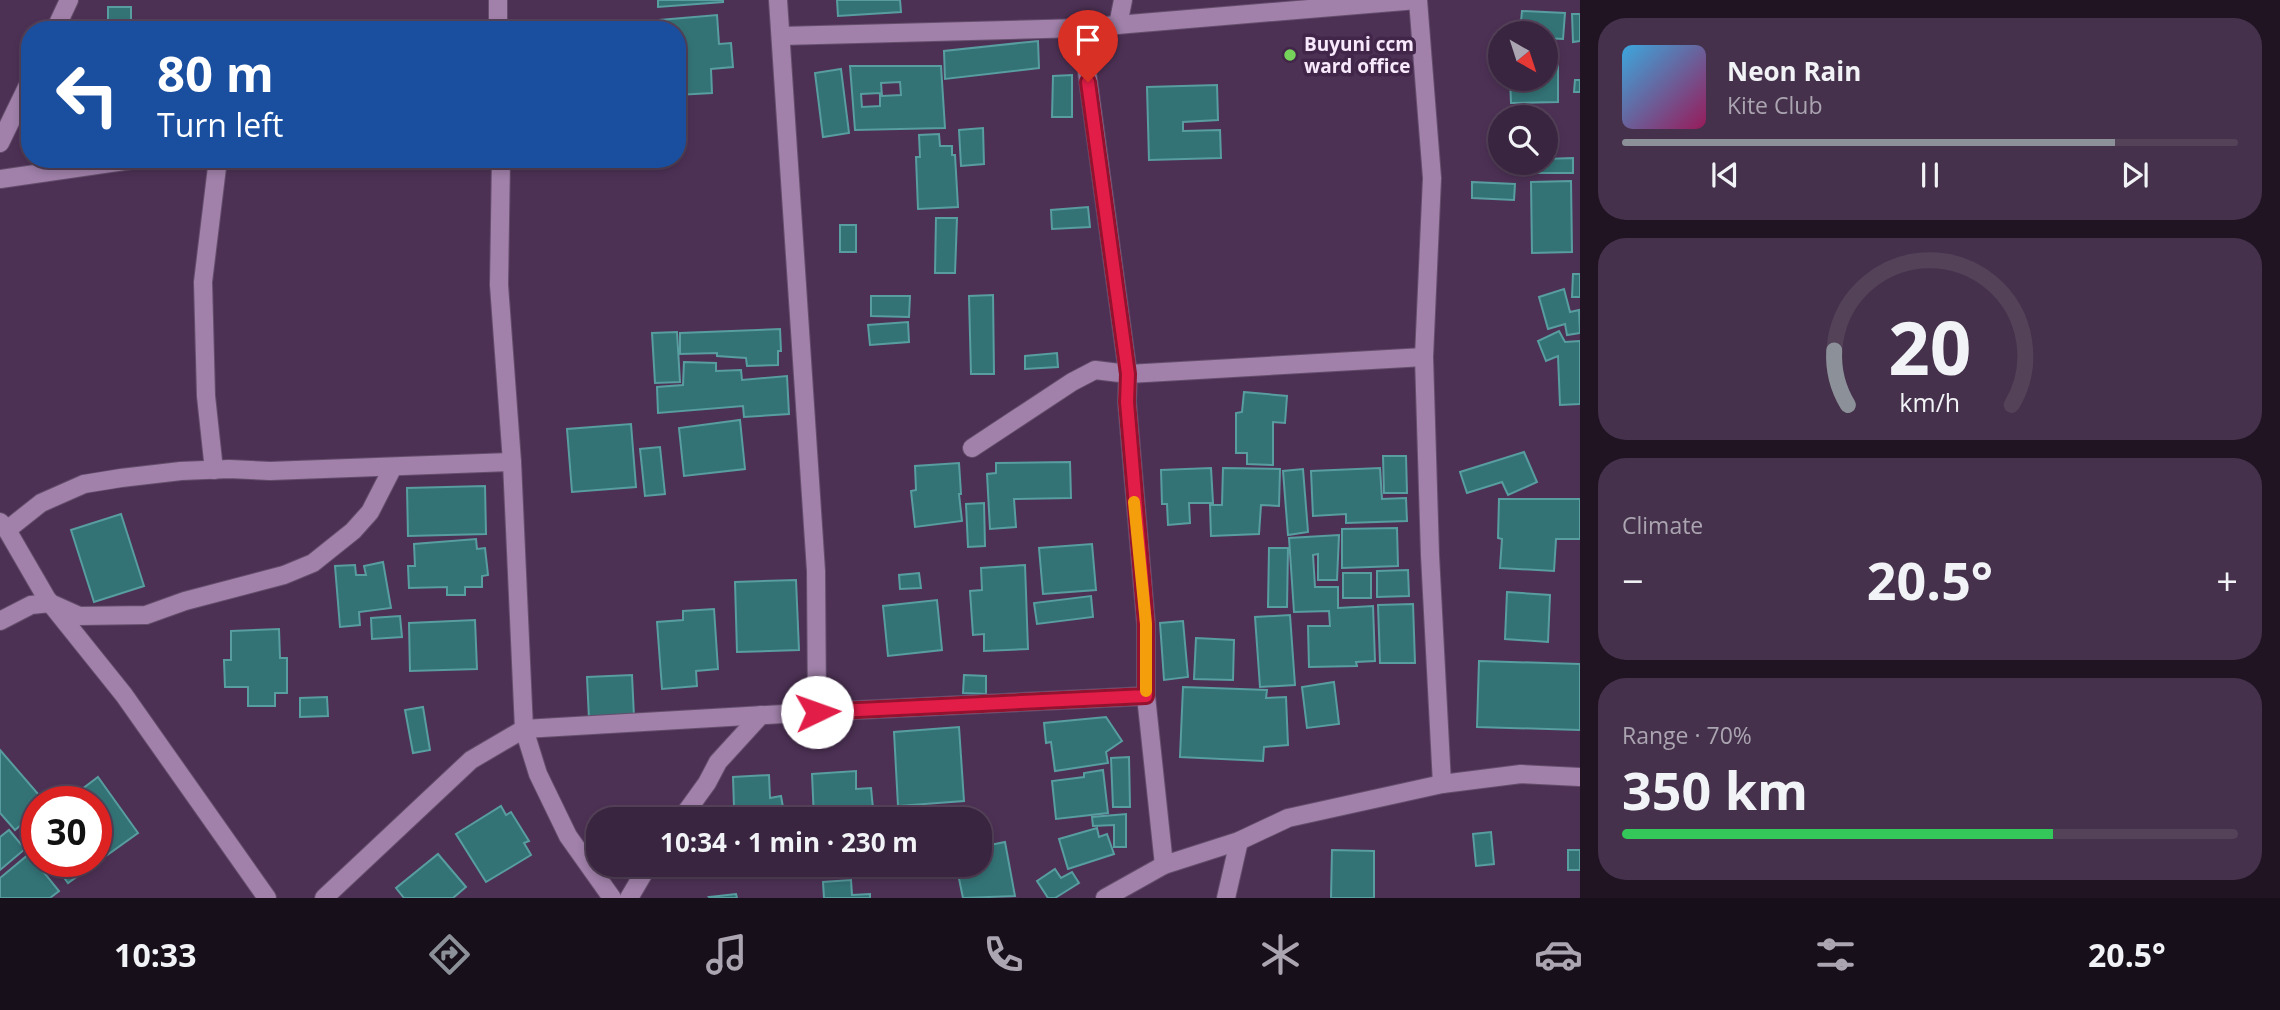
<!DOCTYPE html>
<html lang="en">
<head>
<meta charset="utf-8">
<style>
  body { margin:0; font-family:"Open Sans",sans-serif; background:#45314b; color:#f1f3f6; height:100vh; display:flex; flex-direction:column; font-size:26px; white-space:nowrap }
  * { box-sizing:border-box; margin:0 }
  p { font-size:23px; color:#aba5b1 }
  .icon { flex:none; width:38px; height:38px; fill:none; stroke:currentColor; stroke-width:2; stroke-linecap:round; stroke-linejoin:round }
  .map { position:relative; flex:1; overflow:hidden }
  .sheet { display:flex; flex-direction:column; gap:18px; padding:18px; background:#201423; width:700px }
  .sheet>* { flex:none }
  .top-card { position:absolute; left:21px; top:21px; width:665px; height:147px; border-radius:28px; box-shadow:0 4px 10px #0003,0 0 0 2px #544259; background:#1a4fa0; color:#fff; overflow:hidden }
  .needle { width:46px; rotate:141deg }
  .tools { position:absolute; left:1488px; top:21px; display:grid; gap:14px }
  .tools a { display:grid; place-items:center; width:70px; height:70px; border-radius:50%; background:#3a2540; box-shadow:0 4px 10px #0003,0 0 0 2px #544259; font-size:35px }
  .speed { position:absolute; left:21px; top:786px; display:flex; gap:14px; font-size:35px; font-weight:700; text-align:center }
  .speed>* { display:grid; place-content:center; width:91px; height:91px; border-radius:50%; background:#3a2540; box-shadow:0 4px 10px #0003,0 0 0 2px #544259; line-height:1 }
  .speed .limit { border:10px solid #d22; background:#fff; color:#111 }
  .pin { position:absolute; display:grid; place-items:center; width:60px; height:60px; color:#fff; margin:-72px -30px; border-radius:50% 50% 50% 0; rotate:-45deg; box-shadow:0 0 7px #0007 }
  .pin .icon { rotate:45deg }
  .me { position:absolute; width:77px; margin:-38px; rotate:87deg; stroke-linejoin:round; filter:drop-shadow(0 0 5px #0008) }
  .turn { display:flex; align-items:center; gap:24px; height:147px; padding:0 21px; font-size:32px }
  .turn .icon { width:91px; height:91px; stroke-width:2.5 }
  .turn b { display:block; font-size:49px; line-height:60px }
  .big { font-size:52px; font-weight:700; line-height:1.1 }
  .sheet .tile { flex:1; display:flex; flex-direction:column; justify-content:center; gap:10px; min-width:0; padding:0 24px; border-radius:28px; background:#45314b }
  .sheet .dial { align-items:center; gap:0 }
  .dial svg { height:182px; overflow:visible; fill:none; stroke:#544259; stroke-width:7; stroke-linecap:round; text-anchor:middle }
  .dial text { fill:#f1f3f6; stroke:none }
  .song { display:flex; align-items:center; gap:21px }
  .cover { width:84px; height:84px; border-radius:10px; background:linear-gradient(135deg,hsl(200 70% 55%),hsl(330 70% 35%)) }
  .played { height:7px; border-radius:4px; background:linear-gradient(90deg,#8c9099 80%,#544259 80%) }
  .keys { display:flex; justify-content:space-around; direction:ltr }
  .heat { display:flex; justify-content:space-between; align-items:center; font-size:38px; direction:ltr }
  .charge { height:10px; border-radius:5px; background:linear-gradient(90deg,#34c759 70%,#544259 0) }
  .trip { position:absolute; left:586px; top:807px; width:406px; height:70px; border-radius:28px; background:#3a2540; box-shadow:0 4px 10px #0003,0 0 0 2px #544259; font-weight:700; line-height:70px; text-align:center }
  .menu { display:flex; height:112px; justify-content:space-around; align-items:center; background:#170f1a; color:#aba5b1 }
  .menu .icon { width:49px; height:49px }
  .menu .current { color:#8c9099 }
  .menu b { font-size:32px; color:#f1f3f6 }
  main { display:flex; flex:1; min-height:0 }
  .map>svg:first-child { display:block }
  .building { fill:#337376; stroke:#589da0; stroke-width:2; fill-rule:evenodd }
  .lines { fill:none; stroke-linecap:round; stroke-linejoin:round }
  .street-casing { stroke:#654e6c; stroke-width:20 }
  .street { stroke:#a181aa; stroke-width:18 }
  .route-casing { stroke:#92132f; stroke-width:18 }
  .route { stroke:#e11d48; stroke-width:12 }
  .slow { stroke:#f59e0b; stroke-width:12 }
  .poi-dot { fill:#75d25a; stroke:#42264a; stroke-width:2.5 }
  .labels { text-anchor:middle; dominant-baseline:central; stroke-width:7; stroke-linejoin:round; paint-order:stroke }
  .poi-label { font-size:19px; font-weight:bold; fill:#f8eafc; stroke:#42264a; text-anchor:start }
</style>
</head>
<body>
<main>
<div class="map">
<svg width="1580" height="898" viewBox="0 0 1580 898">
  <rect width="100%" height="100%" fill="#4d3155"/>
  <g class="building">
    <polygon points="658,0 723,0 723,2 658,7"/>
    <polygon points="837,0 900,0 901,12 838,16"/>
    <rect x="108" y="7" width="23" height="23"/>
    <polygon points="1522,11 1565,13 1563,39 1545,38 1545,33 1520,33"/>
    <polygon points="1572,14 1580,14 1580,41 1573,42"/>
    <polygon points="717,15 719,44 731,43 733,67 711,69 712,93 677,95 677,30 661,30 660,20"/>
    <polygon points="143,28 210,29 143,30"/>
    <polygon points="1038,41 1039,68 945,79 944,51"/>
    <polygon points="1545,62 1558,62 1558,102 1511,103 1510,79 1545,79"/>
    <path d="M850,66H941L945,128L855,130ZM900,82L901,95L882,96L881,83ZM880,93V106L862,107L861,94Z"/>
    <polygon points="841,69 849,133 823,137 815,73"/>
    <polygon points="1072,75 1072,117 1052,117 1053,76"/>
    <polygon points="1575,80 1580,80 1580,92 1574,92"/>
    <polygon points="1217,85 1218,120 1183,122 1183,131 1220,130 1221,158 1149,160 1147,87"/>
    <polygon points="983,128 984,164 961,166 959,130"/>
    <polygon points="939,134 940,146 952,146 952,155 955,155 958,207 918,209 916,157 920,157 919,135"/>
    <polygon points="1573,158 1573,173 1532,173 1531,163 1545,163 1545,159"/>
    <polygon points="1571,181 1572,252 1532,253 1531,182"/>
    <polygon points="1472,182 1515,184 1514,200 1472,198"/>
    <polygon points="1088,207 1090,227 1052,229 1051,210"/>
    <polygon points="936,218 957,218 955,273 935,273"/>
    <rect x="840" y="225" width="16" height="27"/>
    <polygon points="1573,274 1580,274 1580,297 1572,297"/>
    <polygon points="1564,289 1570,312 1579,310 1580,333 1567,335 1565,324 1548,329 1539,297"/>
    <polygon points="993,295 994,374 971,374 969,296"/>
    <polygon points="871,296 910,296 909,317 871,316"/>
    <polygon points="908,322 909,342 870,345 868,325"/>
    <polygon points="780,329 781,351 778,351 778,365 747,366 746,358 717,356 717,353 680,354 680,333"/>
    <polygon points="1559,331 1565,342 1580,341 1580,404 1560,405 1558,356 1546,361 1538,341"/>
    <polygon points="677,332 680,382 655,383 652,333"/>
    <polygon points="1057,353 1058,367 1025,369 1025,356"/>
    <polygon points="684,362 716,363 716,371 741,370 742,380 787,376 789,414 744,417 743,406 658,413 657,387 683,385"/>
    <polygon points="1244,392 1287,396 1285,423 1273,422 1273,465 1247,464 1247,453 1236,453 1236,413 1242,412"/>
    <polygon points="740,420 745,469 684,476 679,428"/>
    <polygon points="631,424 636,487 572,492 567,429"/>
    <polygon points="660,447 665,494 645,496 640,449"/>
    <polygon points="1524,452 1537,482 1508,495 1502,482 1467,493 1460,472"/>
    <polygon points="1383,456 1406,456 1407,493 1384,493"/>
    <polygon points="1070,462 1071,498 1014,499 1016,527 990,529 987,474 996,473 996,463"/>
    <polygon points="959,463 961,494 959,494 962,521 915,527 911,491 916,490 915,466"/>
    <polygon points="1211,468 1213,503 1189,503 1190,523 1168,525 1167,504 1162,504 1161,470"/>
    <polygon points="1223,468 1280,469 1279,506 1261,505 1259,534 1211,536 1210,505 1222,505"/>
    <polygon points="1380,468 1382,499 1406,498 1407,521 1346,523 1346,514 1313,516 1311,471"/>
    <polygon points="1303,469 1308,532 1288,535 1283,471"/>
    <polygon points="485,486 486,534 408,536 407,488"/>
    <polygon points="1499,499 1580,499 1580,539 1556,539 1554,571 1500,568 1502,539 1498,538"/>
    <polygon points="984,503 985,546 968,547 966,504"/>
    <polygon points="121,514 144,586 94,602 71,530"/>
    <polygon points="1397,528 1398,566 1342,568 1342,529"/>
    <polygon points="1339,535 1337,580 1318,580 1318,554 1313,555 1315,587 1338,587 1338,608 1373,606 1375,661 1356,662 1357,666 1309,667 1308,626 1330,626 1329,611 1294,612 1289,538"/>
    <polygon points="476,539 477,549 485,548 488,575 482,576 482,587 465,587 465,595 447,595 447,587 409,588 408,566 415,566 414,544"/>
    <polygon points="1092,544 1096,590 1043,594 1039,548"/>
    <polygon points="1269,548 1288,548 1287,607 1268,607"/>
    <polygon points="383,562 391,608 359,612 360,625 340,627 335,566 355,565 356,575 366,575 364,566"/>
    <polygon points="1025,565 1028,649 984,651 984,634 973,635 970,591 982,590 981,568"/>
    <polygon points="1408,570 1409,596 1377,597 1377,571"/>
    <polygon points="919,573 921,588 900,589 899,575"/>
    <rect x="1343" y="573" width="28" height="25"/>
    <polygon points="796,580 799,650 737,652 735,582"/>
    <polygon points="1507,592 1550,595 1548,642 1505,639"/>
    <polygon points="1091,596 1093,617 1037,624 1034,603"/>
    <polygon points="937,600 942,650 888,656 883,606"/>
    <polygon points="1413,604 1415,663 1380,663 1378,605"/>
    <polygon points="714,609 718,669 696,671 697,686 662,689 657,622 683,620 683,611"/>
    <polygon points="1290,615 1295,685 1260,687 1255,617"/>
    <polygon points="400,616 402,637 372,639 371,618"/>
    <polygon points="475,620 477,669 410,671 409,623"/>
    <polygon points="1183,621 1188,677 1164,680 1160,623"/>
    <polygon points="279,629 280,658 287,658 287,693 275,693 275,706 248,706 248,687 225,687 224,660 231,660 231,631"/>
    <polygon points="1196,638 1234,640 1233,680 1194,679"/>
    <polygon points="1479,661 1580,664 1580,730 1477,727"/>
    <polygon points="632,675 634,717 589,719 587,677"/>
    <polygon points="964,675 986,676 986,694 963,693"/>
    <polygon points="1334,682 1339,724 1307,728 1302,687"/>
    <polygon points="1183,687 1267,690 1266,698 1286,697 1288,745 1264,747 1263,761 1180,757"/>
    <polygon points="327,697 328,716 300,717 300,698"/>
    <polygon points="423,707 430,750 413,753 405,710"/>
    <polygon points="1106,717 1122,741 1106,752 1108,763 1055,771 1051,742 1046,743 1044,723"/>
    <polygon points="959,727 964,801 898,806 894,732"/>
    <polygon points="0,750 45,802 37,802 37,811 15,830 0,813"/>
    <polygon points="1129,757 1130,807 1113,807 1111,758"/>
    <polygon points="1103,770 1108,813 1056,819 1052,781 1084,777 1084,773"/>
    <polygon points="856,771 856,789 871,788 874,819 814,819 812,774"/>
    <polygon points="769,775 770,798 781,796 785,819 718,819 718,808 734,807 733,777"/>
    <polygon points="98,777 138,833 68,883 52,861 96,861 96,802 65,802"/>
    <polygon points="501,806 506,815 511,812 529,841 524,843 531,855 486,882 456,834"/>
    <polygon points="1126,814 1126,847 1114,847 1114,825 1093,826 1092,817"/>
    <polygon points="37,821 37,839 28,827"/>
    <polygon points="1097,828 1099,837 1107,834 1114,854 1068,869 1059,839"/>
    <polygon points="9,830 25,849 0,870 0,837"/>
    <polygon points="1491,832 1494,864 1476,866 1473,834"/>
    <polygon points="1005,842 1015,896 963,898 956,864 980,864 980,847"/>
    <polygon points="1332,850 1374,851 1374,898 1331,898"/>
    <rect x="1568" y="850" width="12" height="20"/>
    <polygon points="29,854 59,891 50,898 0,898 0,878"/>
    <polygon points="438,854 466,887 453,898 404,898 396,888"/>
    <polygon points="1055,869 1061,878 1072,872 1079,883 1055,898 1048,898 1037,881"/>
    <polygon points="851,880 852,895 870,894 870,898 824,898 823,882"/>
    <polygon points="736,894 737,898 710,898 709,897"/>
  </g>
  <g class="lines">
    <g class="street-casing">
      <g id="street">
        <polyline points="498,0 498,30"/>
        <polyline points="778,0 816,571 817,712"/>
        <polyline points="1418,0 1432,178 1424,357 1430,555 1442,784"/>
        <polyline points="1118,25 1123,0"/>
        <polyline points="1081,28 1128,374 1127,402 1146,624 1146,696 1164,865"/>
        <polyline points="55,30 69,0"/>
        <polyline points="781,36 1081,28 1417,0"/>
        <polyline points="0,143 30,81"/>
        <polyline points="501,159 499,285 512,462 524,729 538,774 568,836 612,898"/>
        <polyline points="0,179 138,159"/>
        <polyline points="972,448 1072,382 1095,370 1128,374 1424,357"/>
        <polyline points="214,470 206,396 203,282 218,159"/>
        <polyline points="0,522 7,530 47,599 124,695 267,898"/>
        <polyline points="7,530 41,503 84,484 121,478 181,471 229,469 270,471 512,462"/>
        <polyline points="0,621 31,605 50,603 79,616 146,615 185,601 284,575 313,563 353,531 370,512 393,467"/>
        <polyline points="681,819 707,783 718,762 761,715"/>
        <polyline points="324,898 471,760 524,729 817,712 1146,696"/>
        <polyline points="629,898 649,864"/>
        <polyline points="1105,898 1164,865 1239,841 1288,818 1442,784 1521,774 1580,777"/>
        <polyline points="1226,898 1239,841"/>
      </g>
    </g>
    <use href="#street" class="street"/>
  </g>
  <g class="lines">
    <g class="route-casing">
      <polyline id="route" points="817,712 1146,696 1146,624 1127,402 1128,374 1088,82"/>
    </g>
    <use href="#route" class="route"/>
    <polyline class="slow" points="1134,502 1146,624 1146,691"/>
  </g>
  <circle class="poi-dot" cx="1290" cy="55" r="7"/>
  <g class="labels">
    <g class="poi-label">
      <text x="1304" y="44">Buyuni ccm<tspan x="1304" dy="22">ward office</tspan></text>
    </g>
  </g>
</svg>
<div class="tools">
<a><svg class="needle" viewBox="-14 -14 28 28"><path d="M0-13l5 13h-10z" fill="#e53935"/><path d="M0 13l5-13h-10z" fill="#aba5b1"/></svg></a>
<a><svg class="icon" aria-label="search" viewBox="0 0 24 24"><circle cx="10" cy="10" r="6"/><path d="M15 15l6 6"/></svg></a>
</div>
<div class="speed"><div class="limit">30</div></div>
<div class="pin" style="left:1088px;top:82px;background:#d93025"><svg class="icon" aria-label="arrive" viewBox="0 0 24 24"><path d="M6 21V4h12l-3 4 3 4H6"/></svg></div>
<svg class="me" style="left:817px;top:712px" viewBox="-20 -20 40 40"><circle r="19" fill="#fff"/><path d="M0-13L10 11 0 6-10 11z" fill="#e11d48"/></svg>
<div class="trip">10:34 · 1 min · 230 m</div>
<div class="top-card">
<div class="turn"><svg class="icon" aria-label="left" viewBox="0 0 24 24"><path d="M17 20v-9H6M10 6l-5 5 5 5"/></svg><div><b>80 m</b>Turn left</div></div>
</div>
</div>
<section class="sheet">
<div class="tile">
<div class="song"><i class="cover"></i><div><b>Neon Rain</b><p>Kite Club</p></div></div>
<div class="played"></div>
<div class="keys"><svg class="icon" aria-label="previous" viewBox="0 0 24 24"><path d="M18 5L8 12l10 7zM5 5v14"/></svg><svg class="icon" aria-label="pause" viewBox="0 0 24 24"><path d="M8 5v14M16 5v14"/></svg><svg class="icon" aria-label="next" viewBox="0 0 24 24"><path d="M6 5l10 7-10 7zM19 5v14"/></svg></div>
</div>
<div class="tile dial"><svg viewBox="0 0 100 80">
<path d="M14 69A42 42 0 1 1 86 69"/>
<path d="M14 69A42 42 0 0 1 8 45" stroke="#8c9099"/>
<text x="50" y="56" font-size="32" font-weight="700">20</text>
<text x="50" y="72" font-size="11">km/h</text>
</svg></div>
<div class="tile"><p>Climate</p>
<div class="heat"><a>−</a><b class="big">20.5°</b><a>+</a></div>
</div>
<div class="tile"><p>Range · 70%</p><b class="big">350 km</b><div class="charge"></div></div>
</section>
</main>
<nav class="menu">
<b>10:33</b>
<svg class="icon current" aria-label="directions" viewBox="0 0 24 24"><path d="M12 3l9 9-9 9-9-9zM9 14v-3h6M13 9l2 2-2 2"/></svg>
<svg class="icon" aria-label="music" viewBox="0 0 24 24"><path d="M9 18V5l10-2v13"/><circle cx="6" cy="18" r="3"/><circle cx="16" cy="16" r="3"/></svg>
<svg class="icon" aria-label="phone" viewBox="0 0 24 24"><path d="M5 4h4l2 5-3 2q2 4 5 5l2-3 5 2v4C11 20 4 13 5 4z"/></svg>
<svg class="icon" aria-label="climate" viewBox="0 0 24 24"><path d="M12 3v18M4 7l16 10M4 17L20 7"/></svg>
<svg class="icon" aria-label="car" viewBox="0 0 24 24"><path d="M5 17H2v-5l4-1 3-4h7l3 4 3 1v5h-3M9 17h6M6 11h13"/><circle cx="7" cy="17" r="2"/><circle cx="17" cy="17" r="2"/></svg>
<svg class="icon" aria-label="filters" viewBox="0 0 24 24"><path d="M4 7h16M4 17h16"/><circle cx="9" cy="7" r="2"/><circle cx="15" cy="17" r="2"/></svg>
<b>20.5°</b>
</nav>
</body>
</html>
